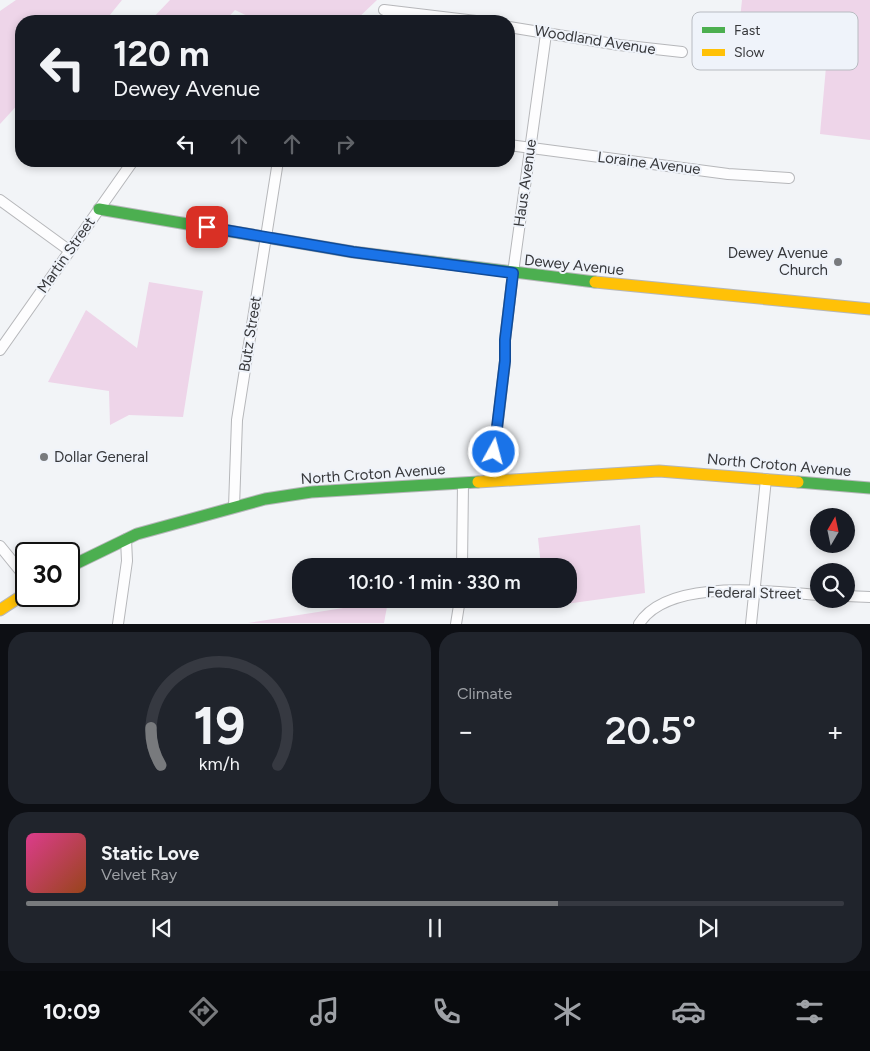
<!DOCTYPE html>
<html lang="en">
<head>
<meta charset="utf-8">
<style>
  body { margin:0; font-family:Figtree,sans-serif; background:#20242c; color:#f1f3f6; height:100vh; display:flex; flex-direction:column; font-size:19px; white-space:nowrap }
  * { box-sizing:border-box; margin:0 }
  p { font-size:16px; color:#9ea1a6 }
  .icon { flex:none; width:28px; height:28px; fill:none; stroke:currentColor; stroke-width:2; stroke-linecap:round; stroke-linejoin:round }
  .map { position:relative; height:624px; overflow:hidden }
  .panel { display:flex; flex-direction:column; gap:8px; padding:8px; background:#0d0f14; flex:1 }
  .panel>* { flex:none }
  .top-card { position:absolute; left:15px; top:15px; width:500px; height:152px; border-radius:20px; box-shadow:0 2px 8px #0003; background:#171b24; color:#f1f3f6; overflow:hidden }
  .needle { width:32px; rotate:9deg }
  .buttons { position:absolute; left:810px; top:508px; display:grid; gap:10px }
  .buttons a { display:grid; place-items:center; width:45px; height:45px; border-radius:50%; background:#171b24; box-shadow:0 2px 8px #0003; font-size:25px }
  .speed { position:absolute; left:15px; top:542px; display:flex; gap:10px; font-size:25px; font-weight:700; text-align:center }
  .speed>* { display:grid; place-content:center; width:65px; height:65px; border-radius:50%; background:#171b24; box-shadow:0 2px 8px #0003; line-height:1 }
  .speed .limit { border:2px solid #111; border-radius:8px; background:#fff; color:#111 }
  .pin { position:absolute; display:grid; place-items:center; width:42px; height:42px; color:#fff; margin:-21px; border-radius:10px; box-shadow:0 2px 8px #0006 }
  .me { position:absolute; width:55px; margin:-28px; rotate:7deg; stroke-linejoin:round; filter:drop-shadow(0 0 4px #0008) }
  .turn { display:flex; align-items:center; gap:18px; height:105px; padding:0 15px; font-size:22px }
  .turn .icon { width:65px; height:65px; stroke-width:2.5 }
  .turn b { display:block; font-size:35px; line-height:42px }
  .lanes { display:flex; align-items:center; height:48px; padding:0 15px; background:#0003; justify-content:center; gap:25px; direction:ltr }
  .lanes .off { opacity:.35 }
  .big { font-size:38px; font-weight:600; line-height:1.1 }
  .panel .tile { flex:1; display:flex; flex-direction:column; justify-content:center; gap:8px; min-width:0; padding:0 18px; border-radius:20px; background:#20242c }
  .panel .dial { align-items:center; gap:0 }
  .dial svg { height:130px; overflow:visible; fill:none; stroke:#363941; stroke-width:7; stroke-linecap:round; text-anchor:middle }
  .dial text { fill:#f1f3f6; stroke:none }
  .song { display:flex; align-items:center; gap:15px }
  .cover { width:60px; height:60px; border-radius:8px; background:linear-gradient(135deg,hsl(330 70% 55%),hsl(20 70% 35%)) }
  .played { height:5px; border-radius:2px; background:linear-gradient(90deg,#787a7d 65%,#363941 65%) }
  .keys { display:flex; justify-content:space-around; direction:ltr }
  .heat { display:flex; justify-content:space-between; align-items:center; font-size:28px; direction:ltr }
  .panel .tiles { flex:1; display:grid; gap:8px; grid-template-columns:1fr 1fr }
  .tile:last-child { grid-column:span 2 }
  .trip { position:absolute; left:292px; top:558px; width:285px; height:50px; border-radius:20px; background:#171b24; box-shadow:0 2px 8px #0003; font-weight:600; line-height:50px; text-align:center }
  .tabs { display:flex; height:80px; justify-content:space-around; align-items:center; background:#090b0e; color:#9ea1a6 }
  .tabs .icon { width:35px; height:35px }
  .tabs .on { color:#787a7d }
  .tabs b { font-size:22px; color:#f1f3f6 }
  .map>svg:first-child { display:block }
  .green { fill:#eed5e9 }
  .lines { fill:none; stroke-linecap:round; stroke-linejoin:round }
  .street-casing { stroke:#b6b7ba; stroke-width:12 }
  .fast-casing { stroke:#b6b7ba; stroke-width:13 }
  .slow-casing { stroke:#b6b7ba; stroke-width:13 }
  .street { stroke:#fdfdfe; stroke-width:10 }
  .fast { stroke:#4caf50; stroke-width:11 }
  .slow { stroke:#ffc107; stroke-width:11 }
  .route-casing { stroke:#114b97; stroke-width:12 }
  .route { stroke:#1a73e8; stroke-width:9 }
  .poi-dot { fill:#787a7d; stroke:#eff3fa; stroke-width:2 }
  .labels { text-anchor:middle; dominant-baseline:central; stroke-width:4; stroke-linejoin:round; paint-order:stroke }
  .street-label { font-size:15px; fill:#37383b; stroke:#eff3fa }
  .poi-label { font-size:15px; fill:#37383b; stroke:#eff3fa; text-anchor:end }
  .key { fill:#eff3fa; stroke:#b8bbc1; stroke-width:1 }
  .key-label { font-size:14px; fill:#37383b }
</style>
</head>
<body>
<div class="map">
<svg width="870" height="624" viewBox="0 0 870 624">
  <rect width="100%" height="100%" fill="#f2f4f7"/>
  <g class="green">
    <polygon points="16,0 122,0 105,21 21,21 21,101 0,124 0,11"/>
    <polygon points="170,0 377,0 355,21 258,21 235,10 225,21 150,21"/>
    <polygon points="742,0 870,0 870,140 820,134 826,67 736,57"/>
    <polygon points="149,282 203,291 183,417 129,415 110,425 109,391 48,382 86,310 137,348"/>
    <polygon points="640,525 645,593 544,607 544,599 569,599 569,566 541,566 538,538"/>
    <polygon points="388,601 384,623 248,623"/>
  </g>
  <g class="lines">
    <g class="street-casing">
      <g id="street">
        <polyline points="384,10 476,21"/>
        <polyline points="509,27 619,45 682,52"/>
        <polyline points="509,145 728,174 789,178"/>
        <polyline points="0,200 70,251"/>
        <polyline points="0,350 133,161"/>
        <polyline points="491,481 505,361 505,340 513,273 546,34"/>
        <polyline points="234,507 237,420 278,161"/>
        <polyline points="0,546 26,578"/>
        <polyline points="462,566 463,483"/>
        <polyline points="846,596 870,597"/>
        <polyline points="118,624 127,561 126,539"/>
        <polyline points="456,624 460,599"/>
        <path d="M639,624C668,577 772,592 819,595"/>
        <polyline points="751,624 766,479"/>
      </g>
    </g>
    <g class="fast-casing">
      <g id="fast">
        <polyline points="99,209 353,252 595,282"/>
        <polyline points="798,482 870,488"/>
        <polyline points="69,567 137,534 265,499 311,492 478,482"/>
      </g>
    </g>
    <g class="slow-casing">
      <g id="slow">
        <polyline points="595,282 870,309"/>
        <polyline points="478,482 659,471 798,482"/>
        <polyline points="0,610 26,593"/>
      </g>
    </g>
    <use href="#street" class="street"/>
    <use href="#fast" class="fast"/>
    <use href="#slow" class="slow"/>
  </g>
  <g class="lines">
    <g class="route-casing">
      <polyline id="route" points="207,227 353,252 513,273 505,340 505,361 494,452"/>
    </g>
    <use href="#route" class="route"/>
  </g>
  <g class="poi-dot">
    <circle cx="838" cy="262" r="5"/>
    <circle cx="44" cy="457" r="5"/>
  </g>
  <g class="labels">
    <g class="street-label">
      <text transform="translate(595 40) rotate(9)">Woodland Avenue</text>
      <text transform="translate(649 163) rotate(7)">Loraine Avenue</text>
      <text transform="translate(525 183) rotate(-82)">Haus Avenue</text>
      <text transform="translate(66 255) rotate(-55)">Martin Street</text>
      <text transform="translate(574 265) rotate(6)">Dewey Avenue</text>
      <text transform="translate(250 334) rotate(-81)">Butz Street</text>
      <text transform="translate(779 465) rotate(5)">North Croton Avenue</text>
      <text transform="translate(373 474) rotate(-4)">North Croton Avenue</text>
      <text transform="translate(754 593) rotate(1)">Federal Street</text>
    </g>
    <g class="poi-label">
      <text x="828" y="253">Dewey Avenue<tspan x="828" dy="17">Church</tspan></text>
      <text x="54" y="457" text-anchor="start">Dollar General</text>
    </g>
  </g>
  <rect x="692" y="12" width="166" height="58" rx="8" class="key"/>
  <rect x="702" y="27" width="23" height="6" fill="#4caf50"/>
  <rect x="702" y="49" width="23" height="7" fill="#ffc107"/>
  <g class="key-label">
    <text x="734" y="35">Fast</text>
    <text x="734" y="57">Slow</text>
  </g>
</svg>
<div class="buttons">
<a><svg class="needle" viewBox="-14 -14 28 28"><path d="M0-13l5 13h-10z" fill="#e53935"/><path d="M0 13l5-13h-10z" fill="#9ea1a6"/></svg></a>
<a><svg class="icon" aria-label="search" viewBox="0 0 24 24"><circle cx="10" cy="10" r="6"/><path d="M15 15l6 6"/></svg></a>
</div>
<div class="speed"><div class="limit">30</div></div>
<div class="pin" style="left:207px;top:227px;background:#d93025"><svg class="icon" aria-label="arrive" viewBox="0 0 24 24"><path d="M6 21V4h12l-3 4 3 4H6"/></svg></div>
<svg class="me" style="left:494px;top:452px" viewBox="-20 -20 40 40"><circle r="17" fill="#1a73e8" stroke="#fff" stroke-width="3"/><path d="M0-11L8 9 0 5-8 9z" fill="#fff"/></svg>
<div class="trip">10:10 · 1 min · 330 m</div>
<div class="top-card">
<div class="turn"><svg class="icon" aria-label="left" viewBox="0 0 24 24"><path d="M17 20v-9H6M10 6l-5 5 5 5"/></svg><div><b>120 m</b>Dewey Avenue</div></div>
<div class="lanes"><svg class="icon" aria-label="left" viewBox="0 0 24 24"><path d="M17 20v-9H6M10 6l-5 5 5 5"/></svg><svg class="icon off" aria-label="ahead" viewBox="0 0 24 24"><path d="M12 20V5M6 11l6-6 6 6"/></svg><svg class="icon off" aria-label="ahead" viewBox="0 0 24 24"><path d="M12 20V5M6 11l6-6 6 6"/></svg><svg class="icon off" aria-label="right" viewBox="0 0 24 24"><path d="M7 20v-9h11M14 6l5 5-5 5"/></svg></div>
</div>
</div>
<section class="panel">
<div class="tiles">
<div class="tile dial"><svg viewBox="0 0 100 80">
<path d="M14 69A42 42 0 1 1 86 69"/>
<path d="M14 69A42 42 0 0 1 8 46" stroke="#787a7d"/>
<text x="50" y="56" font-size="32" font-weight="700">19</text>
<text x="50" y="72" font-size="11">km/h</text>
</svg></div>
<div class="tile"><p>Climate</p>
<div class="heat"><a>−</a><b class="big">20.5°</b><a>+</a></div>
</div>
<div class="tile">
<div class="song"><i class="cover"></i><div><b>Static Love</b><p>Velvet Ray</p></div></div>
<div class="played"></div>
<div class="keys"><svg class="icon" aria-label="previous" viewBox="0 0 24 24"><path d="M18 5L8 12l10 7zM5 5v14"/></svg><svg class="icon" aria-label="pause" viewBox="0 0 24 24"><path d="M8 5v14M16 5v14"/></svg><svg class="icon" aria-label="next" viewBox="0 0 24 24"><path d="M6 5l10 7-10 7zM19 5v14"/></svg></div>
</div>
</div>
</section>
<nav class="tabs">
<b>10:09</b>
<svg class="icon on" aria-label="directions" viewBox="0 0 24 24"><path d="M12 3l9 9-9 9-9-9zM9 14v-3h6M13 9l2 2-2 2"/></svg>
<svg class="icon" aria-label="music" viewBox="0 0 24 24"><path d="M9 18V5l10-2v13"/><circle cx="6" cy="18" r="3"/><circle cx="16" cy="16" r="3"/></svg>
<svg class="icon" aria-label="phone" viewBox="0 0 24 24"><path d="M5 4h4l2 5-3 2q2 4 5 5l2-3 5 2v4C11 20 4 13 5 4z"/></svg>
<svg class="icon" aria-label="climate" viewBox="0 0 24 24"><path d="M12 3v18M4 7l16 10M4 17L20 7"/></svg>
<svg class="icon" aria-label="car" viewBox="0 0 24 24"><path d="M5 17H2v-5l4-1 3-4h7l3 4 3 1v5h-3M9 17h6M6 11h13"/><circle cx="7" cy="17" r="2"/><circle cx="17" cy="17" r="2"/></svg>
<svg class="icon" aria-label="filters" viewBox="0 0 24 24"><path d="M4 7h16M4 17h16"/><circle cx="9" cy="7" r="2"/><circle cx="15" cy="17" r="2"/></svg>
</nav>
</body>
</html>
